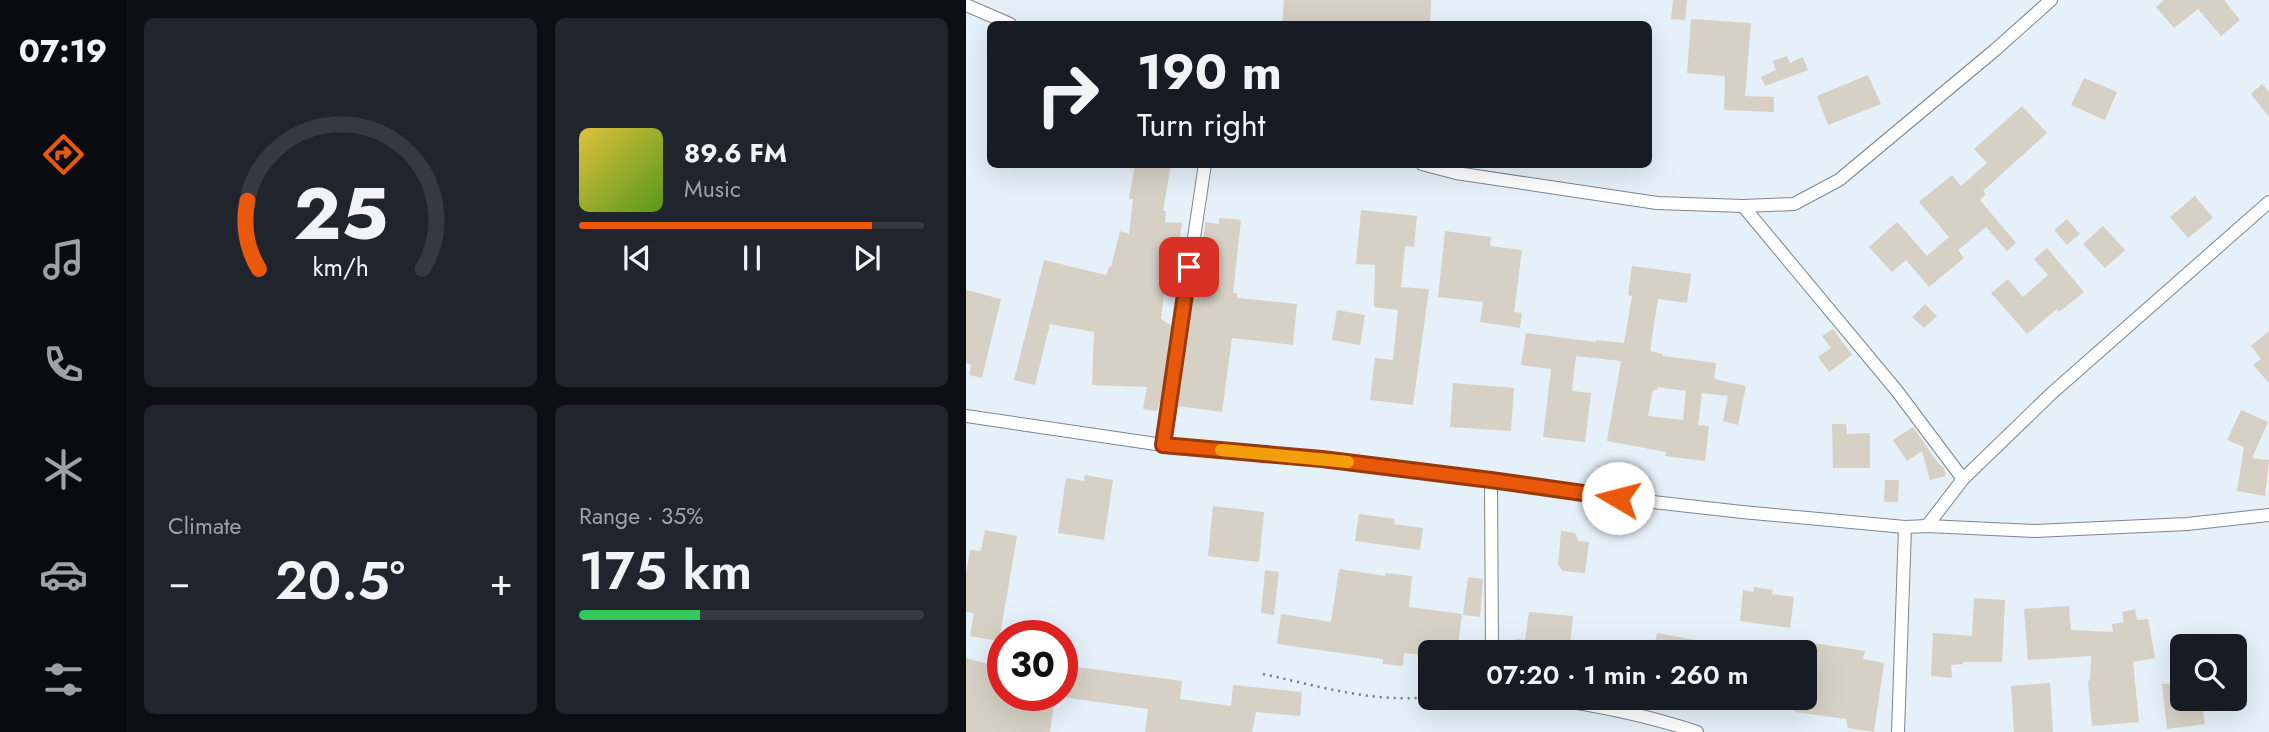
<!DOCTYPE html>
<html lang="en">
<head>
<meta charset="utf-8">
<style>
  body { margin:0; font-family:Jost,sans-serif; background:#20242c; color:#f1f3f6; height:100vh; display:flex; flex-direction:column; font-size:26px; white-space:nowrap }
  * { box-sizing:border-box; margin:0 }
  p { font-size:23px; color:#9ea1a6 }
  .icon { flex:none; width:38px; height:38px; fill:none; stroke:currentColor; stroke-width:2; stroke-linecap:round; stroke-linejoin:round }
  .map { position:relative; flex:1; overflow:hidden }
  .side { display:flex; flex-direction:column; gap:18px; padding:18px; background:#0d0f14; width:840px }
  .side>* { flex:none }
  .hud { position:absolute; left:21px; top:21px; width:665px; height:147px; border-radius:10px; box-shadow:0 7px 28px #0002; background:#171b24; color:#f1f3f6; overflow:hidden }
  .tools { position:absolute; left:1204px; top:634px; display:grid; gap:14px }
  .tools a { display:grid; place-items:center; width:77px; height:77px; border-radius:10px; background:#171b24; box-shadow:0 7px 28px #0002; font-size:35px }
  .speed { position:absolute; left:21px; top:620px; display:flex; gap:14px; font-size:35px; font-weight:700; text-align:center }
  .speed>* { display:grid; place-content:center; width:91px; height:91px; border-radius:50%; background:#171b24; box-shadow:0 7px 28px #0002; line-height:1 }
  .speed .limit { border:10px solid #d22; background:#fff; color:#111 }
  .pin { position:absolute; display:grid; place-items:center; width:60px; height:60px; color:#fff; margin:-30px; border-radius:14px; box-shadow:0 4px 10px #0006 }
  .me { position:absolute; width:77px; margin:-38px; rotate:278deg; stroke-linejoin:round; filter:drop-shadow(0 0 5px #0008) }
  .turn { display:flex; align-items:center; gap:24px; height:147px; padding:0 35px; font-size:32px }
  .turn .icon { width:91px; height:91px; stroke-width:2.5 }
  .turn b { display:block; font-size:49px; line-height:60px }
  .big { font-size:52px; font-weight:600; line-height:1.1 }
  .side .widget { flex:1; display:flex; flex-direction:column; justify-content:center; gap:10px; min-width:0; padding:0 24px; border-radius:10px; background:#20242c }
  .side .dial { align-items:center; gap:0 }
  .dial svg { height:182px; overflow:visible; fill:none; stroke:#363941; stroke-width:7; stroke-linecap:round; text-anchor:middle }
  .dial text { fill:#f1f3f6; stroke:none }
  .song { display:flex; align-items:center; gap:21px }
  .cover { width:84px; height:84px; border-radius:10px; background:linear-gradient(135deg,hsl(50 70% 55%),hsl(90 70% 35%)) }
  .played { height:7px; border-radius:4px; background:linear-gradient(90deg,#ea580c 85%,#363941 85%) }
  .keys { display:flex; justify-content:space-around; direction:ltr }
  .heat { display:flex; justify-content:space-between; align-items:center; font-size:38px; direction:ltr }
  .charge { height:10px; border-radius:5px; background:linear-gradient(90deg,#34c759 35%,#363941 0) }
  .side .tiles { flex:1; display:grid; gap:18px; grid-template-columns:repeat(2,1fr) }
  .trip { position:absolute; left:452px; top:640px; width:399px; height:70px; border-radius:10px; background:#171b24; box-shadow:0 7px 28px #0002; font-weight:600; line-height:70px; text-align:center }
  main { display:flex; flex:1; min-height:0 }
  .dock { display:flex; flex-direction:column; width:126px; justify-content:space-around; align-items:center; background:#090b0e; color:#9ea1a6 }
  .dock .icon { width:49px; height:49px }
  .dock .on { color:#ea580c }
  .dock b { font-size:32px; color:#f1f3f6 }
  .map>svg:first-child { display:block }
  .building { fill:#d7d0c5; fill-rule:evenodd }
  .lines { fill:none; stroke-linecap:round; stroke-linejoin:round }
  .street-casing { stroke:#7d868e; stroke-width:14 }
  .path { stroke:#737a80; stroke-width:2.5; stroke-dasharray:2 5; stroke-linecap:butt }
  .street { stroke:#fff; stroke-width:12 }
  .route-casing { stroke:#983908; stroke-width:18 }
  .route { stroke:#ea580c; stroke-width:12 }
  .slow { stroke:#f59e0b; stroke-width:12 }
</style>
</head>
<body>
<main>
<nav class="dock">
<b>07:19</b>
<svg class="icon on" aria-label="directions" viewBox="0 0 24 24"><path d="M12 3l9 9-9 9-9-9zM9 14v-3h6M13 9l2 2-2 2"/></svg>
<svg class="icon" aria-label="music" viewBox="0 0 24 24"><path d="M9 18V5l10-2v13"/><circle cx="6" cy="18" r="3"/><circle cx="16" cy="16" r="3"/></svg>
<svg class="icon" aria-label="phone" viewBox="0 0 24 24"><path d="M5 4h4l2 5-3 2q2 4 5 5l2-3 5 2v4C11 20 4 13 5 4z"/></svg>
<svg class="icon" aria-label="climate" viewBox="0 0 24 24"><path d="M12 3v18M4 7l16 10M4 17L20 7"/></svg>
<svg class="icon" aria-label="car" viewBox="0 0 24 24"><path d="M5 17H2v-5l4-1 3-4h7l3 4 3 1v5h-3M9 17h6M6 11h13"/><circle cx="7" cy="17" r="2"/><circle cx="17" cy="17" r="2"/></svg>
<svg class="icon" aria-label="filters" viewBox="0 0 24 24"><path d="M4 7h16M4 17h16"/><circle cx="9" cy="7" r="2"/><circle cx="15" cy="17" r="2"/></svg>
</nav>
<section class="side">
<div class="tiles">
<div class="widget dial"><svg viewBox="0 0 100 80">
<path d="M14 69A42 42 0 1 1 86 69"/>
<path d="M14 69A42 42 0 0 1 9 39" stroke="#ea580c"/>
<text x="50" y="56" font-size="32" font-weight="700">25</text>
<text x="50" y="72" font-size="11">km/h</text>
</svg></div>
<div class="widget">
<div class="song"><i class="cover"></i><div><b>89.6 FM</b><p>Music</p></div></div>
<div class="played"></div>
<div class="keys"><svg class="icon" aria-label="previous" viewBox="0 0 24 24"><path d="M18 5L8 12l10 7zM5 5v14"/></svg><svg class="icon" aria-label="pause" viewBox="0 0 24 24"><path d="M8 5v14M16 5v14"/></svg><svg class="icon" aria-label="next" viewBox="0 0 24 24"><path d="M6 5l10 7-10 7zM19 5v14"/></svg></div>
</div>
<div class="widget"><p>Climate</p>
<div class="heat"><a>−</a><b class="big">20.5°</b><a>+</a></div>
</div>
<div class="widget"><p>Range · 35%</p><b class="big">175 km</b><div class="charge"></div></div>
</div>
</section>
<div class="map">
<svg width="1303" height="732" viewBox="0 0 1303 732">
  <rect width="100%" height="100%" fill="#e5f0f9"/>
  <g class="building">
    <polygon points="318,0 465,0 464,24 316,24"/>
    <polygon points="707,0 721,0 719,20 705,19"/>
    <polygon points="1198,0 1258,0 1274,20 1255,36 1232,9 1208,28 1190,7"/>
    <polygon points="725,19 785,23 779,96 808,97 808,112 758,110 759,76 721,73"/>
    <polygon points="821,56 824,63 837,57 842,70 799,86 795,77 810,70 807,61"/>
    <polygon points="902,75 915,104 862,125 851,96"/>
    <polygon points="1118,78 1151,92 1139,120 1105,105"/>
    <polygon points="1296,84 1303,92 1303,117 1285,94"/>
    <polygon points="1056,106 1081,133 1017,191 1020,194 1014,200 1050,243 1041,251 1020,227 992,250 998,258 963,287 940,260 926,272 903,247 931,222 961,256 983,237 953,202 986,175 995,186 1021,163 1008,149"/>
    <polygon points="169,164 205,164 197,211 200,211 199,222 216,223 209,273 201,272 195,319 206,326 194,404 193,404 191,411 177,409 181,387 126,385 128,332 84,324 69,385 48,380 78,260 140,275 143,267 145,267 154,231 163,234 167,199 163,199"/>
    <polygon points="1229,196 1247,218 1222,238 1204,217"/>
    <polygon points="395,210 451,216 448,247 439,246 435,287 463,289 447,405 404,400 409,358 427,360 432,310 408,307 409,265 390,264"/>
    <polygon points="253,218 275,220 267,293 271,293 271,298 331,304 327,345 266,338 256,412 212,406 229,289 233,289 239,222 253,224"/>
    <polygon points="1101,219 1114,234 1101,245 1088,230"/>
    <polygon points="1137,226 1159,250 1139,268 1117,244"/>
    <polygon points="479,231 525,237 524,246 556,250 548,312 556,313 554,328 514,322 517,302 472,297"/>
    <polygon points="1081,248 1118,292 1093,312 1091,309 1061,334 1025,293 1042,279 1057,297 1082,275 1068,259"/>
    <path d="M666,266L725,274L721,303L692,299L684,351L697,354V356L750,363L748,379L780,386L772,425L757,421L762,396L736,393L732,425L743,426L739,461L699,456L700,452L641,441L655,361L610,356L606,391L625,393L619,442L577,437L585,369L555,365L560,333L630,342V340L658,343L666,296L662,295ZM692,387L720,391L717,420L682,416L687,390H691Z"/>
    <polygon points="0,290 35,299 16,378 3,375 5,365 0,363"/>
    <polygon points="959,304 971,316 958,328 946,317"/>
    <polygon points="371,310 399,315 394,345 366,340"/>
    <polygon points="867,329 886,355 863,372 852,357 865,348 856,336"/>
    <polygon points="1303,331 1303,383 1287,365 1295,359 1285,346"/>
    <polygon points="487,383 548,388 545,431 484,427"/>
    <polygon points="1275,410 1302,422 1286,458 1303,460 1299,496 1271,491 1278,447 1261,440"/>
    <polygon points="866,424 880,424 881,434 904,433 904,468 867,468"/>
    <polygon points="947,427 972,463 978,468 980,476 964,480 956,451 941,461 927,440"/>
    <polygon points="119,475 147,480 138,540 92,533 100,478 118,481"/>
    <polygon points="919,480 933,480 932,502 918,502"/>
    <polygon points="247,506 298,512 293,562 242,556"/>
    <polygon points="393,514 429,519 428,524 457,528 454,550 389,541"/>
    <polygon points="19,530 51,536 33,641 4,636 8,613 0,612 0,574 4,550 15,551"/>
    <polygon points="595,531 609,533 612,541 623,542 619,573 597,571 592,565"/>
    <polygon points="373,569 419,576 419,573 446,576 443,607 496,614 491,653 464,653 464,656 438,653 437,666 417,664 417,659 311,644 315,614 365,622"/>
    <polygon points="299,570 313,572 308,615 295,613"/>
    <polygon points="502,577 517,579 514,617 497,615"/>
    <polygon points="788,587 807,590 806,594 828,597 824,628 774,621 777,590 787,592"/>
    <polygon points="1008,598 1039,600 1036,662 997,662 997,664 985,665 986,678 965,676 967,633 1006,636"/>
    <polygon points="1103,606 1105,630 1147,632 1146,624 1158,622 1156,612 1169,609 1171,620 1182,619 1189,658 1167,662 1173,722 1126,726 1122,681 1124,680 1125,656 1062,660 1058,609"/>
    <polygon points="563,612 607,616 603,653 549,653 550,639 559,640"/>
    <polygon points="691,633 729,640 726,653 687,653"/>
    <polygon points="840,642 899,651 897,659 918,663 908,732 882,728 880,719 829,712 831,698 838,698"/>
    <polygon points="0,658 37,668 37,695 89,695 84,732 0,732"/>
    <polygon points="96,665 216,681 214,699 265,706 267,685 336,692 334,716 290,712 286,732 179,732 182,709 96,697"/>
    <polygon points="1084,683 1087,732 1048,732 1045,686"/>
    <polygon points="1210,683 1211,697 1235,698 1239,724 1201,729 1196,684"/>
  </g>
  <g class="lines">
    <g class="street-casing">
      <g id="street">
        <polyline points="0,5 44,24"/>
        <polyline points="456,164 490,173 691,203 777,206 828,204 873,180 1029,50 1085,0"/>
        <polyline points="777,206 931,391 997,479"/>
        <polyline points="0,416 197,445 356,459 525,480 651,498 776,512 939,527 961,526 1069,531 1221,524 1303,515"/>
        <polyline points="197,445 239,164"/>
        <polyline points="525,480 526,653"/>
        <polyline points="961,526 997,479 1086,393 1303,202"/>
        <path d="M577,698C631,705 680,715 731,732"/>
        <polyline points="932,732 939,527"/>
      </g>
    </g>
    <path class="path" d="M297,674C352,686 407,703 464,697"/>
    <use href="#street" class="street"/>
  </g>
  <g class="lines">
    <g class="route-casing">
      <polyline id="route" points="223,267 197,445 356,459 525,480 652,498"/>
    </g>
    <use href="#route" class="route"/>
    <polyline class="slow" points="255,450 382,462"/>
  </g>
</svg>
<div class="tools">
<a><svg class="icon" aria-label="search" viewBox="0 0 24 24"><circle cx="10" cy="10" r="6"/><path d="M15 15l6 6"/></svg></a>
</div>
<div class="speed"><div class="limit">30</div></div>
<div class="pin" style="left:223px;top:267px;background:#d93025"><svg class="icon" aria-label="arrive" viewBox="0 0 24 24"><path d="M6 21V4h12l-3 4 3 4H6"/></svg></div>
<svg class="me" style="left:652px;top:498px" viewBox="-20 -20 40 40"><circle r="19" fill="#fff"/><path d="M0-13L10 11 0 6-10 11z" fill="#ea580c"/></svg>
<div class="trip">07:20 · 1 min · 260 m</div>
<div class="hud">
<div class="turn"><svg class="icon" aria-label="right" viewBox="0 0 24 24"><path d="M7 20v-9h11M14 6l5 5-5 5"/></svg><div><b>190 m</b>Turn right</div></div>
</div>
</div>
</main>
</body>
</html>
